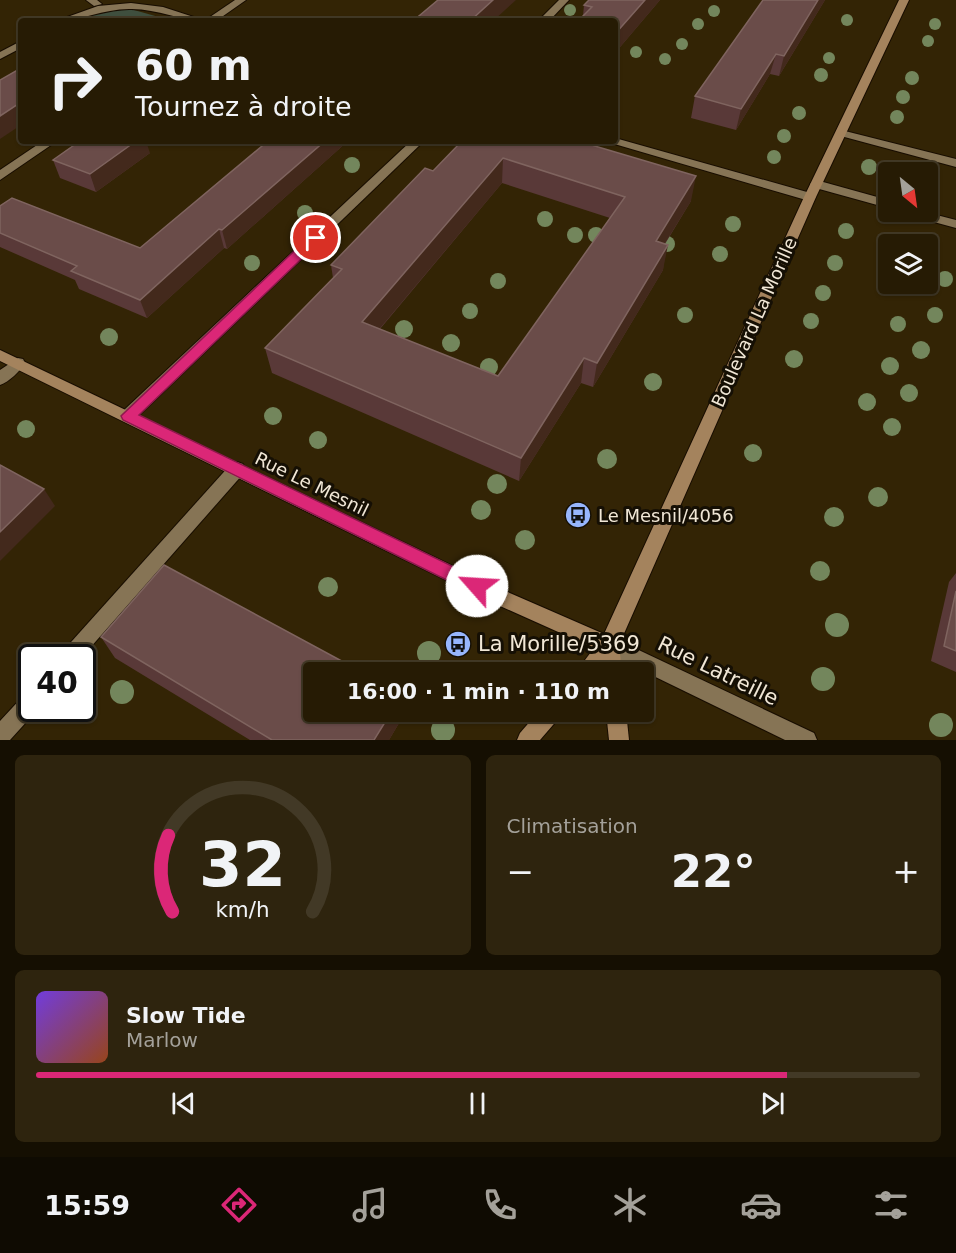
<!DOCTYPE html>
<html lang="fr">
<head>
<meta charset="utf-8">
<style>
  body { margin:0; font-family:"DejaVu Sans",sans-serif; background:#2e240e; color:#f1f3f6; height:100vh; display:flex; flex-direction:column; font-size:22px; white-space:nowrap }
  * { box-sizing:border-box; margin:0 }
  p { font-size:20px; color:#a4a19a }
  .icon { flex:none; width:33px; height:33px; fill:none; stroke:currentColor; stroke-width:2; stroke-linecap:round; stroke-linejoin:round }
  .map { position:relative; height:740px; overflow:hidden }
  .sheet { display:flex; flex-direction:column; gap:15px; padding:15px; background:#150f02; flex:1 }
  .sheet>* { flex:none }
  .hud { position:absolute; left:18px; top:18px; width:600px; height:126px; border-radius:6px; box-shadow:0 2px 4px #0004,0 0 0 2px #423926; background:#261b04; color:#f1f3f6; overflow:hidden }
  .needle { width:39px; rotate:151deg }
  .controls { position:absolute; left:878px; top:162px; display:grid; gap:12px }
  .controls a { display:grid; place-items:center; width:60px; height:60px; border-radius:6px; background:#261b04; box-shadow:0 2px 4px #0004,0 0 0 2px #423926; font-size:30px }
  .speed { position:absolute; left:18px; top:644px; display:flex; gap:12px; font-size:30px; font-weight:700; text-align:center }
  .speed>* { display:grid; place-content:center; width:78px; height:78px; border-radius:50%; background:#261b04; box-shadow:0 2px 4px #0004,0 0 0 2px #423926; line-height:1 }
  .speed .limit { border:3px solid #111; border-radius:9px; background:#fff; color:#111 }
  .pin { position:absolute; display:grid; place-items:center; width:51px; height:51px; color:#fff; margin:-26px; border:3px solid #fff; border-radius:50%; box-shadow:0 2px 6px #0007 }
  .me { position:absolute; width:66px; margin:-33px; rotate:296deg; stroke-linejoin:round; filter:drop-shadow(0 0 4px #0008) }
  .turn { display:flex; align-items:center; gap:21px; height:126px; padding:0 18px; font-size:27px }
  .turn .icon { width:78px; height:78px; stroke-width:2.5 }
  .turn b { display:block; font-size:42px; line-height:51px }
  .big { font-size:45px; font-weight:800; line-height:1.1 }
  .sheet .tile { flex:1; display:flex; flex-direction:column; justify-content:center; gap:9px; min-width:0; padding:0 21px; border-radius:9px; background:#2e240e }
  .sheet .dial { align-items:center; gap:0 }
  .dial svg { height:156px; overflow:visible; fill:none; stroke:#423926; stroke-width:7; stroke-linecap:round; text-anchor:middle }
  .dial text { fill:#f1f3f6; stroke:none }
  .song { display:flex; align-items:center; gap:18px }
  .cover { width:72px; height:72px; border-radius:9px; background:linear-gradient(135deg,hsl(260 70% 55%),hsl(20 70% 35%)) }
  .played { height:6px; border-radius:3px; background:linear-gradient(90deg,#db2777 85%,#423926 85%) }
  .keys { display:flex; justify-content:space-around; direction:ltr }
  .heat { display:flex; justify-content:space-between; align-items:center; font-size:33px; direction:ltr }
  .sheet .tiles { flex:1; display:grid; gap:15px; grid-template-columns:1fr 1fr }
  .tile:last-child { grid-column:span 2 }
  .trip { position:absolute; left:303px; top:662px; width:351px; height:60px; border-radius:6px; background:#261b04; box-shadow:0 2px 4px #0004,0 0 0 2px #423926; font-weight:800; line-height:60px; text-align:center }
  .menu { display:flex; height:96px; justify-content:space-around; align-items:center; background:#0f0b02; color:#a4a19a }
  .menu .icon { width:42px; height:42px }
  .menu .current { color:#db2777 }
  .menu b { font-size:27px; color:#f1f3f6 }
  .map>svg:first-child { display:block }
  .green { fill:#3f4f3e }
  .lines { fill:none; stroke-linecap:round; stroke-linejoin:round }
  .lane-casing { stroke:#180d00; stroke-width:2 }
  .street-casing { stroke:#180d00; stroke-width:2 }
  .secondary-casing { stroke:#180d00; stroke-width:2 }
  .lane { fill:#867455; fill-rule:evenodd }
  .street { fill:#867455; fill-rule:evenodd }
  .secondary { fill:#a4835d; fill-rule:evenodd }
  .tree { fill:#73865c }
  .wall { fill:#593938; fill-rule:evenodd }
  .shaded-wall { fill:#43291c }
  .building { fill:#6a4c49; stroke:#7f645f; stroke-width:1.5; fill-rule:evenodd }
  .route { fill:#db2777; stroke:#8e194d; stroke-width:1.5 }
  .labels { text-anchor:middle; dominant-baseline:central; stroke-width:6; stroke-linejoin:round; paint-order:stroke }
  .street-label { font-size:18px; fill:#f1e7d6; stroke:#150f04 }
  .poi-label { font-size:18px; fill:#f1e7d6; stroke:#150f04; text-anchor:start }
  .near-poi-label { font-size:21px; fill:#f1e7d6; stroke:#150f04; text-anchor:start }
  .near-street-label { font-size:21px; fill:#f1e7d6; stroke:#150f04 }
</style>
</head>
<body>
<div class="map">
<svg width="956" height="740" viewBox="0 0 956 740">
  <rect width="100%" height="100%" fill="#332405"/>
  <polygon class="green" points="117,9 134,10 173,21 85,21 84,19 91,14"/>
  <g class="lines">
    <g class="lane-casing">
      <g id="lane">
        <polygon points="86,0 97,0 102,4 94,6"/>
        <polygon points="235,0 246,0 216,21 204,21"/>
        <polygon points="559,0 569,0 549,21 538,21"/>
        <polygon points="841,130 956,159 956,167 837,135 837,131"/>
        <polygon points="615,138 814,194 816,197 810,201 806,200 611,143 609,141 615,141"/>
        <polygon points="43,141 57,141 0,180 0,170"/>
        <polygon points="411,141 424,141 134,420 122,420 120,416 122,412"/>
        <polygon points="816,180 888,200 888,208 812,187 810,184"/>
        <polygon points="906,212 925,212 956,220 956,228 908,215"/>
        <polygon points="237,462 243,464 245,469 243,474 82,657 60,657 63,651 231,464"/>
        <polygon points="32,691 32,708 39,708 10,740 0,740 0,721 25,694"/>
      </g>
    </g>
    <g class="street-casing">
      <g id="street">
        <path d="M131,3L163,7L206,21C180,21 156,8 129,9C103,9 81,21 56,21L98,6Z"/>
        <polygon points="21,41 21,48 0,59 0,52"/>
        <path d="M18,358L23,359L25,363C20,371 9,382 0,385V370Z"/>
        <polygon points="609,636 814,733 817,740 785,740 602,651 599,645 602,639"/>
      </g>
    </g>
    <g class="secondary-casing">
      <g id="secondary">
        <polygon points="899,0 909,0 816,197 619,645 622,672 602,672 602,668 598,672 576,672 594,648 491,602 0,361 0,350 503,590 604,634 804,197"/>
        <polygon points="539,711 562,711 559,718 540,740 517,740 520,733"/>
        <polygon points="606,711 626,711 629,740 609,740"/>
      </g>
    </g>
    <use href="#lane" class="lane"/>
    <use href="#street" class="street"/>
    <use href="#secondary" class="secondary"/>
  </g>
  <g class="tree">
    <circle cx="570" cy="10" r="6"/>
    <circle cx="714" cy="11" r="6"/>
    <circle cx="847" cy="20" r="6"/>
    <circle cx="698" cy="24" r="6"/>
    <circle cx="935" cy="24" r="6"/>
    <circle cx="928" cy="41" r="6"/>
    <circle cx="682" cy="44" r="6"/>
    <circle cx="636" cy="52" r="6"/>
    <circle cx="829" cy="58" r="6"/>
    <circle cx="665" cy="59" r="6"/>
    <circle cx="821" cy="75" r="7"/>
    <circle cx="912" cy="78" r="7"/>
    <circle cx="903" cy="97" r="7"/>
    <circle cx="799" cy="113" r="7"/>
    <circle cx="897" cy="117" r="7"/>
    <circle cx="784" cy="136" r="7"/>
    <circle cx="774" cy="157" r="7"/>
    <circle cx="352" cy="165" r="8"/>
    <circle cx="869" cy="167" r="8"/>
    <circle cx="305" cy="213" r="8"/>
    <circle cx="545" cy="219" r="8"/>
    <circle cx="733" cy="224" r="8"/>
    <circle cx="846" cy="231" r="8"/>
    <circle cx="575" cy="235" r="8"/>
    <circle cx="596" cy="235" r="8"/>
    <circle cx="667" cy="244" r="8"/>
    <circle cx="720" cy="254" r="8"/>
    <circle cx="252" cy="263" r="8"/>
    <circle cx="835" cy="263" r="8"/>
    <circle cx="945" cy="279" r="8"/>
    <circle cx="498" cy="281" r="8"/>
    <circle cx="823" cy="293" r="8"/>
    <circle cx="470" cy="311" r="8"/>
    <circle cx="685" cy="315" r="8"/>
    <circle cx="935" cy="315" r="8"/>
    <circle cx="811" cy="321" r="8"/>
    <circle cx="898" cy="324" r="8"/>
    <circle cx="404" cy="329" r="9"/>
    <circle cx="109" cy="337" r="9"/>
    <circle cx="451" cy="343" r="9"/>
    <circle cx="921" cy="350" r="9"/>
    <circle cx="794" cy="359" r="9"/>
    <circle cx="890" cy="366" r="9"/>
    <circle cx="489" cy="367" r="9"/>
    <circle cx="653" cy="382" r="9"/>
    <circle cx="909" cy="393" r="9"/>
    <circle cx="867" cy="402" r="9"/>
    <circle cx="273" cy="416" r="9"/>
    <circle cx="892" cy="427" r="9"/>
    <circle cx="26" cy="429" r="9"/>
    <circle cx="318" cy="440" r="9"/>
    <circle cx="753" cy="453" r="9"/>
    <circle cx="607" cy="459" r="10"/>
    <circle cx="497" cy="484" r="10"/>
    <circle cx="878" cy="497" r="10"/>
    <circle cx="481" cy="510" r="10"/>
    <circle cx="834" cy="517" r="10"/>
    <circle cx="525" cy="540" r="10"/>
    <circle cx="820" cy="571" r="10"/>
    <circle cx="328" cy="587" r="10"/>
    <circle cx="837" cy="625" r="12"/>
    <circle cx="429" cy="653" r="12"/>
    <circle cx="823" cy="679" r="12"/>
    <circle cx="122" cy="692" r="12"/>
    <circle cx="941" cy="725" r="12"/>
    <circle cx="443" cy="730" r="12"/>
  </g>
  <g class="wall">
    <polygon points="660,0 615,53 615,21 583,16 584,5"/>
    <polygon points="763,0 825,0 779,76 770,74 736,130 691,118 695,96"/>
    <polygon points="268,141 348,141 227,249 224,248 147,318 79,289 75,280 0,247 0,206 140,248"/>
    <path d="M462,141L691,201L665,244L663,270L593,387L581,383L519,481L272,373L265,348L333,278L331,265L433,171ZM502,183L610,218L498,376L380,329Z"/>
    <polygon points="150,153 96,192 60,178 53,160"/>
    <polygon points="956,573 956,672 931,661 949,582"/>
    <polygon points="101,637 314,711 405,711 405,713 389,740 250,740 115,658"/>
  </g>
  <g class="shaded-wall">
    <polygon points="493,0 516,0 493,21 470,21"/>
    <polygon points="645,0 660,0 615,53 615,34"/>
    <polygon points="818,0 825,0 779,76 784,56"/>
    <polygon points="776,54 770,74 736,130 741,109"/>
    <polygon points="21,102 21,125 0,139 0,116"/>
    <polygon points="136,141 146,141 150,153 96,192 90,174"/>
    <polygon points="325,141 348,141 227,249 222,230"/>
    <polygon points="503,158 502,183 365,346 362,322"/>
    <polygon points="696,176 691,201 651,266 656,241"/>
    <polygon points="219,229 224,248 147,318 140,300"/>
    <polygon points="668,245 663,270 593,387 597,363"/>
    <polygon points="584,358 581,383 519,481 521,458"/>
    <polygon points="44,489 55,506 0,561 0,532"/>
    <polygon points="392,711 405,711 405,713 389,740 374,740"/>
  </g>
  <g class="building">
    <polygon points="438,0 493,0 470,21 413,21"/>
    <polygon points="589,0 645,0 615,34 615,21 578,21 592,7 584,5"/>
    <polygon points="763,0 818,0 784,56 776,54 741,109 695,96"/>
    <polygon points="21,68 21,102 0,116 0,80"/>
    <polygon points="80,141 136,141 90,174 53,160"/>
    <polygon points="268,141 325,141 222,230 219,229 140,300 71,271 77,266 0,233 0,206 12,198 140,248"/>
    <path d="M462,141H578L696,176L656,241L668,245L597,363L584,358L521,458L265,348L342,269L331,265L425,168L433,171ZM503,158L625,197L498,376L362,322Z"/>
    <polygon points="0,465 44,489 0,532"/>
    <polygon points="164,565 362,672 314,672 314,711 392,711 374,740 272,740 101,637"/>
    <polygon points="956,591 956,651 944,646"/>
  </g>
  <polygon class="route" points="316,234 322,238 320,241 139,415 483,581 486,586 483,592 477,594 471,592 123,420 121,416 311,235"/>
  <defs>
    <g id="bus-disc" transform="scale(1.35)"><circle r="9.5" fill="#97b6fd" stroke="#150f04"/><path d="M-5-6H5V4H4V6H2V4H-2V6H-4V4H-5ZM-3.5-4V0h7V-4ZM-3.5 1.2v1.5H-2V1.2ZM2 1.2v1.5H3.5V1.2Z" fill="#111"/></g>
  </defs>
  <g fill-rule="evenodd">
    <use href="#bus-disc" x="578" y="515"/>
    <use href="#bus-disc" x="458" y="644"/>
  </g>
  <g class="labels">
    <g class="street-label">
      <text transform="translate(754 322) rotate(-66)">Boulevard La Morille</text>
      <text transform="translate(312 484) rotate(26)">Rue Le Mesnil</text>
    </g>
    <g class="poi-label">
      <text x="598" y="515">Le Mesnil/4056</text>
    </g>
    <g class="near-poi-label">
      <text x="478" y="644">La Morille/5369</text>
    </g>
    <g class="near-street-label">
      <text transform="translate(718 671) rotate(26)">Rue Latreille</text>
    </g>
  </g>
</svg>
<div class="controls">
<a><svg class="needle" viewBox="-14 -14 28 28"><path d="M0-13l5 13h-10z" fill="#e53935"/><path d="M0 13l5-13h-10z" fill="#a4a19a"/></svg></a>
<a><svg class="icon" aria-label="layers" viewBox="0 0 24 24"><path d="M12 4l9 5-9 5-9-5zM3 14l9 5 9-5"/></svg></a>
</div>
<div class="speed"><div class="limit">40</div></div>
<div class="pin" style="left:316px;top:238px;background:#d93025"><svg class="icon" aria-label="arrive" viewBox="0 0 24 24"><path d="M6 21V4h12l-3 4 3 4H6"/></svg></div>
<svg class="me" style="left:477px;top:586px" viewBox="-20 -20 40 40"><circle r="19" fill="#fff"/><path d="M0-13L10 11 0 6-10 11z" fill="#db2777"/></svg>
<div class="trip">16:00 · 1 min · 110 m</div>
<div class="hud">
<div class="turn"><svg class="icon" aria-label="right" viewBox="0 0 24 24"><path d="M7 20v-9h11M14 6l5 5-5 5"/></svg><div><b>60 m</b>Tournez à droite</div></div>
</div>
</div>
<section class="sheet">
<div class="tiles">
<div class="tile dial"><svg viewBox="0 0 100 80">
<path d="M14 69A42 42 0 1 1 86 69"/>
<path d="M14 69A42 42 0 0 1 12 30" stroke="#db2777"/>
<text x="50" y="56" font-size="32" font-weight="700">32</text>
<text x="50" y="72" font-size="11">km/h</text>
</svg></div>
<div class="tile"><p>Climatisation</p>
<div class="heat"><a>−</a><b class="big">22°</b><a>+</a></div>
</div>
<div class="tile">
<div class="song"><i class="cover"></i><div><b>Slow Tide</b><p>Marlow</p></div></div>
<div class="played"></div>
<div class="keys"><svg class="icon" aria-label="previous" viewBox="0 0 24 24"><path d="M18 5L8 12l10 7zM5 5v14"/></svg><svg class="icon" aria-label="pause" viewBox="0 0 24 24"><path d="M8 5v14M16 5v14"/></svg><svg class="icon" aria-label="next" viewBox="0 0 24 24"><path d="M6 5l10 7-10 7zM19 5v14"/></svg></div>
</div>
</div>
</section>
<nav class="menu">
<b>15:59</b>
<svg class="icon current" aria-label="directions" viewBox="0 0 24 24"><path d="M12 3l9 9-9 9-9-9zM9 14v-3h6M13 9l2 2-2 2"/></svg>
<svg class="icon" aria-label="music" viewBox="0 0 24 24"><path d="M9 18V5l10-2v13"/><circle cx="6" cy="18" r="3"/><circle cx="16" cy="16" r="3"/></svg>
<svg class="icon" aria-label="phone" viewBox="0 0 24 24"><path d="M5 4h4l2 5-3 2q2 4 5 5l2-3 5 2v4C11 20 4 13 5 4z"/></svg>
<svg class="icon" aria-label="climate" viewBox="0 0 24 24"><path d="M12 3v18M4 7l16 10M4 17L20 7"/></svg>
<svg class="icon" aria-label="car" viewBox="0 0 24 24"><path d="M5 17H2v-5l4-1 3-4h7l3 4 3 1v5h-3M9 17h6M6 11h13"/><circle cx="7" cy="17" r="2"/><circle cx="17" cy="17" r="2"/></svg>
<svg class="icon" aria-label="filters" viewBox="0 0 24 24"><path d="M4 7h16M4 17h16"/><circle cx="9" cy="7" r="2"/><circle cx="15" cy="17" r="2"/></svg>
</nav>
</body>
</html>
